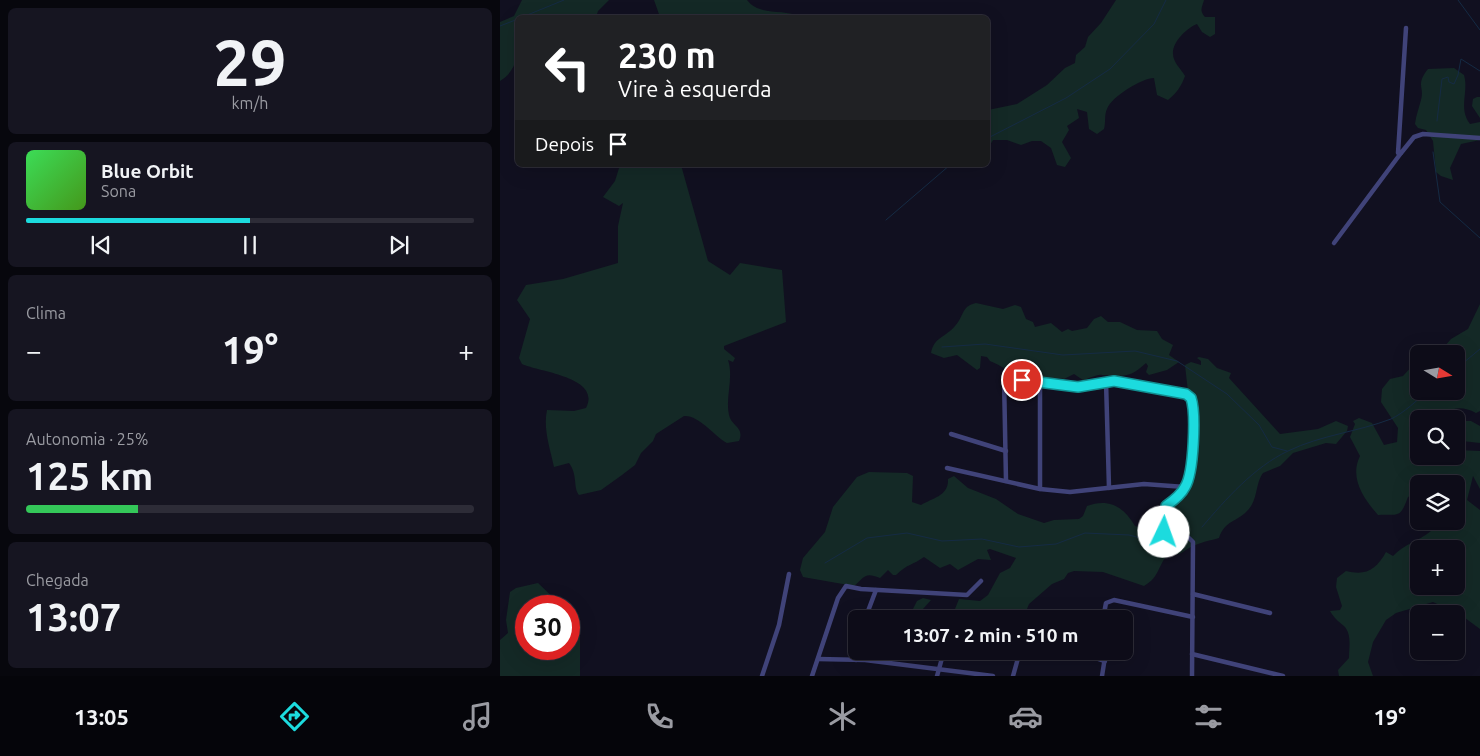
<!DOCTYPE html>
<html lang="pt">
<head>
<meta charset="utf-8">
<style>
  body { margin:0; font-family:Ubuntu,sans-serif; background:#161521; color:#f1f3f6; height:100vh; display:flex; flex-direction:column; font-size:19px; white-space:nowrap }
  * { box-sizing:border-box; margin:0 }
  p { font-size:16px; color:#9a9ba2 }
  .icon { flex:none; width:28px; height:28px; fill:none; stroke:currentColor; stroke-width:2; stroke-linecap:round; stroke-linejoin:round }
  .map { position:relative; flex:1; overflow:hidden }
  .drawer { display:flex; flex-direction:column; gap:8px; padding:8px; background:#07070d; width:500px }
  .drawer>* { flex:none }
  .hud { position:absolute; left:15px; top:15px; width:475px; height:152px; border-radius:8px; box-shadow:0 5px 20px #0002,0 0 0 1px #2d2c37; background:#202124; color:#fff; overflow:hidden }
  .needle { width:32px; rotate:101deg }
  .fabs { position:absolute; left:910px; top:345px; display:grid; gap:10px }
  .fabs a { display:grid; place-items:center; width:55px; height:55px; border-radius:8px; background:#0d0c18; box-shadow:0 5px 20px #0002,0 0 0 1px #2d2c37; font-size:25px }
  .speed { position:absolute; left:15px; top:595px; display:flex; gap:10px; font-size:25px; font-weight:700; text-align:center }
  .speed>* { display:grid; place-content:center; width:65px; height:65px; border-radius:50%; background:#0d0c18; box-shadow:0 5px 20px #0002,0 0 0 1px #2d2c37; line-height:1 }
  .speed .limit { border:8px solid #d22; background:#fff; color:#111 }
  .pin { position:absolute; display:grid; place-items:center; width:42px; height:42px; color:#fff; margin:-21px; border:2px solid #fff; border-radius:50%; box-shadow:0 1px 5px #0007 }
  .me { position:absolute; width:55px; margin:-28px; rotate:3deg; stroke-linejoin:round; filter:drop-shadow(0 0 4px #0008) }
  .turn { display:flex; align-items:center; gap:18px; height:105px; padding:0 20px; font-size:22px }
  .turn .icon { width:65px; height:65px; stroke-width:2.5 }
  .turn b { display:block; font-size:35px; line-height:42px }
  .then { display:flex; align-items:center; height:48px; padding:0 20px; background:#0003; gap:10px; font-size:19px }
  .big { font-size:38px; font-weight:700; line-height:1.1 }
  .drawer .tile { flex:1; display:flex; flex-direction:column; justify-content:center; gap:8px; min-width:0; padding:0 18px; border-radius:8px; background:#161521 }
  .drawer .dial { align-items:center; gap:0 }
  .dial b { font-size:65px; line-height:1 }
  .song { display:flex; align-items:center; gap:15px }
  .cover { width:60px; height:60px; border-radius:8px; background:linear-gradient(135deg,hsl(130 70% 55%),hsl(100 70% 35%)) }
  .played { height:5px; border-radius:2px; background:linear-gradient(90deg,#1cdbde 50%,#2d2c37 50%) }
  .keys { display:flex; justify-content:space-around; direction:ltr }
  .heat { display:flex; justify-content:space-between; align-items:center; font-size:28px; direction:ltr }
  .charge { height:8px; border-radius:4px; background:linear-gradient(90deg,#34c759 25%,#2d2c37 0) }
  .trip { position:absolute; left:348px; top:610px; width:285px; height:50px; border-radius:8px; background:#0d0c18; box-shadow:0 5px 20px #0002,0 0 0 1px #2d2c37; font-weight:700; line-height:50px; text-align:center }
  .menu { display:flex; height:80px; justify-content:space-around; align-items:center; background:#05050a; color:#9a9ba2 }
  .menu .icon { width:35px; height:35px }
  .menu .current { color:#1cdbde }
  .menu b { font-size:22px; color:#f1f3f6 }
  main { display:flex; flex:1; min-height:0 }
  .map>svg:first-child { display:block }
  .green { fill:#142926; fill-rule:evenodd }
  .lines { fill:none; stroke-linecap:round; stroke-linejoin:round }
  .stream { stroke:#152b44; stroke-width:1 }
  .minor { stroke:#404379; stroke-width:4.5 }
  .route-casing { stroke:#128e90; stroke-width:12 }
  .route { stroke:#1cdbde; stroke-width:9 }
</style>
</head>
<body>
<main>
<section class="drawer">
<div class="tile dial"><b>29</b><p>km/h</p></div>
<div class="tile">
<div class="song"><i class="cover"></i><div><b>Blue Orbit</b><p>Sona</p></div></div>
<div class="played"></div>
<div class="keys"><svg class="icon" aria-label="previous" viewBox="0 0 24 24"><path d="M18 5L8 12l10 7zM5 5v14"/></svg><svg class="icon" aria-label="pause" viewBox="0 0 24 24"><path d="M8 5v14M16 5v14"/></svg><svg class="icon" aria-label="next" viewBox="0 0 24 24"><path d="M6 5l10 7-10 7zM19 5v14"/></svg></div>
</div>
<div class="tile"><p>Clima</p>
<div class="heat"><a>−</a><b class="big">19°</b><a>+</a></div>
</div>
<div class="tile"><p>Autonomia · 25%</p><b class="big">125 km</b><div class="charge"></div></div>
<div class="tile"><p>Chegada</p><b class="big">13:07</b></div>
</section>
<div class="map">
<svg width="980" height="676" viewBox="0 0 980 676">
  <rect width="100%" height="100%" fill="#111020"/>
  <g class="green">
    <path d="M22,0H109L98,11L96,17L18,18C18,41 23,67 0,81V22L14,16Z"/>
    <path d="M154,0H247C260,17 284,8 300,17H160Z"/>
    <path d="M616,0H704C702,8 699,10 705,17H715V34L710,37L702,32L697,24C687,28 672,42 673,54C673,62 681,69 685,76C682,85 676,94 668,100L657,95L654,78C642,78 611,97 607,109C604,115 606,122 604,129L597,134L589,129L587,112L577,109L579,118L567,126L569,130L562,142L571,158L565,167L557,165L551,148L541,141H532L521,145L507,140H493L488,148V110L517,104L547,85L565,68L575,63L576,55L585,47L588,37L601,23Z"/>
    <path d="M954,68L964,75C969,92 958,108 970,124L980,122V140L961,144L950,168L953,180L941,176L936,172L933,141L926,130L918,128L915,124C916,115 919,108 921,100C925,87 915,85 928,69Z"/>
    <polygon points="977,97 980,97 980,118 972,106 973,99"/>
    <path d="M120,165H181L208,261L230,275L240,263L282,270L286,322L224,346V349L235,358L233,362L228,360C234,378 225,397 229,415C231,426 245,427 239,441L227,443C213,435 199,415 184,416L156,434L153,441L141,453L135,465L122,475L101,490L79,495C73,488 78,475 69,463L54,467C50,448 43,429 47,410L74,411L86,408C102,377 39,372 22,364L19,358L30,319L17,300L26,285L63,279L118,263V226L123,203L119,206L103,197L115,181Z"/>
    <path d="M476,303L503,309L515,305L521,307L526,319L533,322L535,327L551,323L562,332L568,329L572,331L587,328L594,319L601,316L608,322H620L637,330L657,331L662,339L673,345L669,355L679,362L667,370L649,375L646,372L648,366L646,363C629,379 623,376 602,375C597,374 589,379 583,380L574,374L564,379C553,376 540,382 525,378C512,374 502,366 490,361L487,357L481,356L480,368L477,370L457,355L444,358L431,353C434,337 446,337 455,326C464,317 461,306 476,303Z"/>
    <path d="M980,304V411L976,413C964,407 957,407 945,412L943,417H961L965,421H971L980,426V443L962,441L956,447V419H919V456H956V450L980,451V489L973,476L967,500L980,510V629L961,615L933,602L896,613L886,620L873,642L868,662L873,676H839L838,670L849,658C849,647 852,634 844,626C838,621 834,618 830,611L840,610L842,606L836,587L837,578L846,571C866,576 876,570 886,552L893,556C904,544 919,541 931,531L932,521H956V484H919V491L908,497C900,519 899,514 878,515C864,499 849,478 860,456L850,437L855,424L853,421L859,418L872,423L884,445L897,442L898,428L881,402L882,389L890,379L903,376L914,364L919,362V391H956V354H938L951,339L968,329ZM919,549H956V586H919Z"/>
    <path d="M699,357L708,359L717,368L731,373L729,378L780,434L818,429L836,421L848,426L847,431L836,444L826,443L793,453L780,466L763,473C755,484 758,501 747,511C737,522 725,520 719,538C705,542 695,543 683,552C678,556 667,553 663,561C657,572 656,579 644,586L603,572L574,571L568,573L564,579L552,584L529,604L523,619H408L417,601L423,598L431,600L423,609L425,614L432,609H455L459,599L480,601L488,595L500,573L510,568L516,558L490,549L487,550L491,560L478,559L458,570L450,564L440,568L424,557C413,565 407,564 396,575H393L388,570L380,578C364,571 364,578 354,586L303,577L300,570L303,558L325,532L333,507L357,477L369,472L407,473L413,476L412,502L421,505C432,498 449,496 448,479L454,476L468,488L496,499L518,514L544,523L554,520L579,519L583,516L587,506C609,498 624,507 635,526L651,531L654,527L656,512L669,508L665,502C669,498 685,479 686,475C691,459 684,438 695,425L691,419L685,365L691,362L701,365V361L697,358Z"/>
    <polygon points="38,583 62,606 26,606 26,649 69,649 69,614 79,627 80,633 80,676 0,676 0,640 8,633 6,620 10,592 16,588"/>
  </g>
  <g class="lines">
    <g class="stream">
      <polyline points="958,0 980,30"/>
      <polyline points="20,18 64,0"/>
      <polyline points="0,26 18,19"/>
      <polyline points="937,121 942,79 948,77 949,82 954,84 958,75 961,59 980,71"/>
      <polyline points="488,138 566,98 610,69 654,24 666,0"/>
      <polyline points="933,152 940,202 980,238"/>
      <polyline points="386,220 450,165"/>
      <polyline points="442,347 485,344 563,355 635,351 677,361 727,394 759,425 772,447 787,451"/>
      <polyline points="956,369 980,349"/>
      <path d="M702,527C726,499 754,467 788,451C821,435 857,432 891,419C904,413 917,400 928,391"/>
      <polyline points="325,563 367,538 407,533 442,541 482,539 519,547 556,544 585,533 629,535 680,548"/>
    </g>
    <g class="minor">
      <polyline points="906,28 898,153 901,153 914,137 923,134 980,138"/>
      <polyline points="834,243 901,153"/>
      <polyline points="606,381 609,488"/>
      <polyline points="451,434 506,451"/>
      <polyline points="447,468 540,489 570,492 644,484 685,487"/>
      <path d="M506,481L504,377L578,387L614,381L685,394L691,398L692,466C688,485 680,494 666,507L664,532L671,537L689,538L693,542L692,676"/>
      <polyline points="540,489 540,382"/>
      <polyline points="693,594 770,613"/>
      <polyline points="365,619 376,590"/>
      <polyline points="603,619 606,603 614,600 693,617"/>
      <polyline points="574,651 605,661"/>
      <polyline points="692,654 783,676"/>
      <polyline points="318,659 365,660 493,676"/>
      <polyline points="356,660 354,648 356,642"/>
      <polyline points="262,676 279,625 289,574"/>
      <polyline points="312,676 338,598 346,586 361,589 467,595 481,581"/>
      <polyline points="437,676 444,651"/>
      <polyline points="513,676 520,651"/>
      <polyline points="602,676 606,651"/>
    </g>
  </g>
  <g class="lines">
    <g class="route-casing">
      <path id="route" d="M522,380L578,387L614,381L686,394L691,398C696,413 694,473 685,487C681,495 673,501 666,506L664,532"/>
    </g>
    <use href="#route" class="route"/>
  </g>
</svg>
<div class="fabs">
<a><svg class="needle" viewBox="-14 -14 28 28"><path d="M0-13l5 13h-10z" fill="#e53935"/><path d="M0 13l5-13h-10z" fill="#9a9ba2"/></svg></a>
<a><svg class="icon" aria-label="search" viewBox="0 0 24 24"><circle cx="10" cy="10" r="6"/><path d="M15 15l6 6"/></svg></a>
<a><svg class="icon" aria-label="layers" viewBox="0 0 24 24"><path d="M12 4l9 5-9 5-9-5zM3 14l9 5 9-5"/></svg></a>
<a>+</a>
<a>−</a>
</div>
<div class="speed"><div class="limit">30</div></div>
<div class="pin" style="left:522px;top:380px;background:#d93025"><svg class="icon" aria-label="arrive" viewBox="0 0 24 24"><path d="M6 21V4h12l-3 4 3 4H6"/></svg></div>
<svg class="me" style="left:664px;top:532px" viewBox="-20 -20 40 40"><circle r="19" fill="#fff"/><path d="M0-13L10 11 0 6-10 11z" fill="#1cdbde"/></svg>
<div class="trip">13:07 · 2 min · 510 m</div>
<div class="hud">
<div class="turn"><svg class="icon" aria-label="left" viewBox="0 0 24 24"><path d="M17 20v-9H6M10 6l-5 5 5 5"/></svg><div><b>230 m</b>Vire à esquerda</div></div>
<div class="then">Depois<svg class="icon" aria-label="arrive" viewBox="0 0 24 24"><path d="M6 21V4h12l-3 4 3 4H6"/></svg></div>
</div>
</div>
</main>
<nav class="menu">
<b>13:05</b>
<svg class="icon current" aria-label="directions" viewBox="0 0 24 24"><path d="M12 3l9 9-9 9-9-9zM9 14v-3h6M13 9l2 2-2 2"/></svg>
<svg class="icon" aria-label="music" viewBox="0 0 24 24"><path d="M9 18V5l10-2v13"/><circle cx="6" cy="18" r="3"/><circle cx="16" cy="16" r="3"/></svg>
<svg class="icon" aria-label="phone" viewBox="0 0 24 24"><path d="M5 4h4l2 5-3 2q2 4 5 5l2-3 5 2v4C11 20 4 13 5 4z"/></svg>
<svg class="icon" aria-label="climate" viewBox="0 0 24 24"><path d="M12 3v18M4 7l16 10M4 17L20 7"/></svg>
<svg class="icon" aria-label="car" viewBox="0 0 24 24"><path d="M5 17H2v-5l4-1 3-4h7l3 4 3 1v5h-3M9 17h6M6 11h13"/><circle cx="7" cy="17" r="2"/><circle cx="17" cy="17" r="2"/></svg>
<svg class="icon" aria-label="filters" viewBox="0 0 24 24"><path d="M4 7h16M4 17h16"/><circle cx="9" cy="7" r="2"/><circle cx="15" cy="17" r="2"/></svg>
<b>19°</b>
</nav>
</body>
</html>
